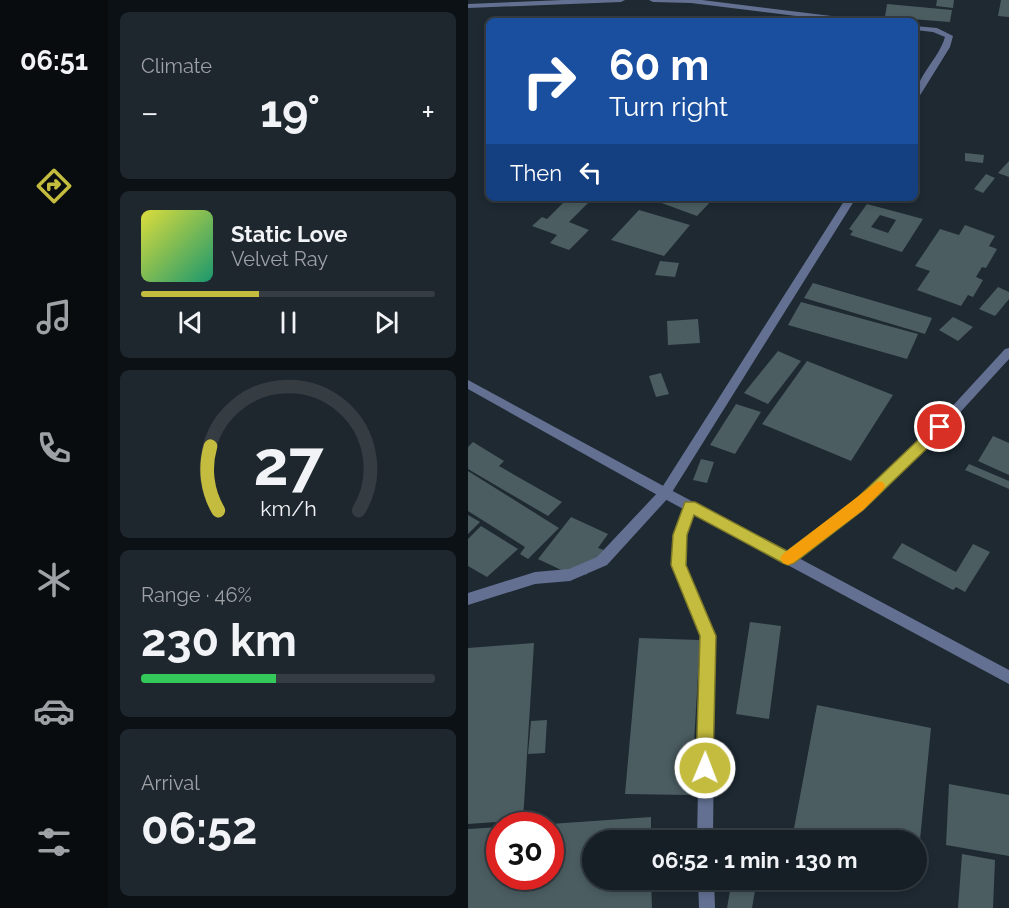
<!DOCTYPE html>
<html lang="en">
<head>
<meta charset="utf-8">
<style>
  body { margin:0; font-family:Raleway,sans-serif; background:#1f272e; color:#f1f3f6; height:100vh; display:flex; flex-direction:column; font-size:22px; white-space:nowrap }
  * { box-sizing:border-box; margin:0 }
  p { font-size:20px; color:#9ea2a7 }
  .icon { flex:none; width:33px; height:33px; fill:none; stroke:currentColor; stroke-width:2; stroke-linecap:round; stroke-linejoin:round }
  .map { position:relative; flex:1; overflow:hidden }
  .details { display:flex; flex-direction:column; gap:12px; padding:12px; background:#0c1115; width:360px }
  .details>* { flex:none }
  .hud { position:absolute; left:18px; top:18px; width:432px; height:183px; border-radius:9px; box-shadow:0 3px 9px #0003,0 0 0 2px #353d43; background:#1a4fa0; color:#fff; overflow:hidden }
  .speed { position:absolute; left:18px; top:812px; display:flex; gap:12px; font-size:30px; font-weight:700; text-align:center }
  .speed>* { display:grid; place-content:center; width:78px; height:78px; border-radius:50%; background:#161f26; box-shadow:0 3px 9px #0003,0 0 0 2px #353d43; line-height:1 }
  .speed .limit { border:9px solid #d22; background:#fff; color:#111 }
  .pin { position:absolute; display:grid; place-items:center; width:51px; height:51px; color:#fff; margin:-26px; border:3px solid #fff; border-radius:50%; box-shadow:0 2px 6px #0007 }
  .me { position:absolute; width:66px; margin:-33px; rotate:1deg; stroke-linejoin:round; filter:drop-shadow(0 0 4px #0008) }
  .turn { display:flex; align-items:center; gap:21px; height:126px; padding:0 24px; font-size:27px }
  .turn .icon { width:78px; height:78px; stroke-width:2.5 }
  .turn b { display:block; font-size:42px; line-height:51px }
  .then { display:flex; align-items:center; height:57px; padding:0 24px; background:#0003; gap:12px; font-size:22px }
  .big { font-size:45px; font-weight:700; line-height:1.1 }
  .details .widget { flex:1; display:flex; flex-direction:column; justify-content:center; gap:9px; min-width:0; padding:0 21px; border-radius:9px; background:#1f272e }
  .details .dial { align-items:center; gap:0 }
  .dial svg { height:156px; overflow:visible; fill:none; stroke:#353d43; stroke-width:7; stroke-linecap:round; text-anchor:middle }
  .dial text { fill:#f1f3f6; stroke:none }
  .song { display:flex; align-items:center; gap:18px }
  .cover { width:72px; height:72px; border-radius:9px; background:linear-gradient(135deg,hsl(60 70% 55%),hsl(160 70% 35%)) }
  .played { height:6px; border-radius:3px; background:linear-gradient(90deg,#c4bc3e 40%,#353d43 40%) }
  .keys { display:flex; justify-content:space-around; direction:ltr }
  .heat { display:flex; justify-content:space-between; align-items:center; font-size:33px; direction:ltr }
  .charge { height:9px; border-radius:4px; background:linear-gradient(90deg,#34c759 46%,#353d43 0) }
  .trip { position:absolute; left:114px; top:830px; width:345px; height:60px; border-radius:30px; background:#161f26; box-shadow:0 3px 9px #0003,0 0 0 2px #353d43; font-weight:700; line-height:60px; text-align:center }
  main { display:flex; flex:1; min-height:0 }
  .tabs { display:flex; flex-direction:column; width:108px; justify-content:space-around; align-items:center; background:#090c0f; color:#9ea2a7 }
  .tabs .icon { width:42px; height:42px }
  .tabs .current { color:#c4bc3e }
  .tabs b { font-size:27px; color:#f1f3f6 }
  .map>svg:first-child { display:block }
  .building { fill:#4b5d61; fill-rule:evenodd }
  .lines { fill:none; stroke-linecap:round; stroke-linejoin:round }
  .minor { fill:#637092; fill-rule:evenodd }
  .tertiary { fill:#637092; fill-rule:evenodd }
  .route { fill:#c4bc3e; stroke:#7f7a28; stroke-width:1.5 }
  .slow { fill:#f59e0b }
</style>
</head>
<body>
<main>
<nav class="tabs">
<b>06:51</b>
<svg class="icon current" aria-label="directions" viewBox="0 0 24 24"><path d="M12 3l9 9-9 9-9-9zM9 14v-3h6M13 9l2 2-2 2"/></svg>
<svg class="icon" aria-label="music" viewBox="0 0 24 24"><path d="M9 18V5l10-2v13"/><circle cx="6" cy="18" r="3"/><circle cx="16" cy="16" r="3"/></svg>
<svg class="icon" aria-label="phone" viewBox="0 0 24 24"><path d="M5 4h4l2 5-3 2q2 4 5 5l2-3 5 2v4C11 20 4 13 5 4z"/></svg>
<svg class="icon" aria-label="climate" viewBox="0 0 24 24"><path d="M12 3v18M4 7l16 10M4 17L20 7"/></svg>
<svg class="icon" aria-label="car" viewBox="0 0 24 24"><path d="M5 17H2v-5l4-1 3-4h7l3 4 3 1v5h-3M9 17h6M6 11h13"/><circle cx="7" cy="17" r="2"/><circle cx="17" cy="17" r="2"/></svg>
<svg class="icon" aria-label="filters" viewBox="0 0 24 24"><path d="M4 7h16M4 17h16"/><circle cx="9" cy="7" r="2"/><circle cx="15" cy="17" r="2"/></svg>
</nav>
<section class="details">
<div class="widget"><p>Climate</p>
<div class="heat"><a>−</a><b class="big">19°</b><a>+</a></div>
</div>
<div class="widget">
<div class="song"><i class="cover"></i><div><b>Static Love</b><p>Velvet Ray</p></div></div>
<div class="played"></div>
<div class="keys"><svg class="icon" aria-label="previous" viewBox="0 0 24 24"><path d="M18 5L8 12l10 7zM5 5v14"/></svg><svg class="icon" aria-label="pause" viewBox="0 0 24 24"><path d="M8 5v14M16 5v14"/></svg><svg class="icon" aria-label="next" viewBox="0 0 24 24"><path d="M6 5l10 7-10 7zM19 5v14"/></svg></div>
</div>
<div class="widget dial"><svg viewBox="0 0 100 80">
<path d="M14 69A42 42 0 1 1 86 69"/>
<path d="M14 69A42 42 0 0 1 10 36" stroke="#c4bc3e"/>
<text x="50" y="56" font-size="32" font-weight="700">27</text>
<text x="50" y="72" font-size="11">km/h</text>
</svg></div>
<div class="widget"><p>Range · 46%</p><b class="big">230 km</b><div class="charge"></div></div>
<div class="widget"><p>Arrival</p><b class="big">06:52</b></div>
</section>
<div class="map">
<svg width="541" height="908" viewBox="0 0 541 908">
  <rect width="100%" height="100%" fill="#1e2932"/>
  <g class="building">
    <polygon points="469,0 486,0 485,8 468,6"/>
    <polygon points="533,0 541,0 541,17 530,16"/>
    <polygon points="419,4 484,10 482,22 417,17"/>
    <polygon points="497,153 516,155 515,163 497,161"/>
    <polygon points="541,161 541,177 530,173"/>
    <polygon points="518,174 527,178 515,193 506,189"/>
    <polygon points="100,198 125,198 101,222 121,230 101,250 82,243 89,235 64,226 74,217 79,219"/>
    <polygon points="180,198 246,198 229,216"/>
    <path d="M399,204L455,219L434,252L382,235L385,231L381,229ZM412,215L428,220L420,233L403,227Z"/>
    <polygon points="171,210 222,225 196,256 143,240"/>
    <polygon points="497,225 527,236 521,246 529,249 518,268 514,267 508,277 515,280 505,297 500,295 493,306 449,290 462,271 447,266 472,229 491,235"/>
    <polygon points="192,261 211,263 207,277 187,275"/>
    <polygon points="345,283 464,318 457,334 336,298"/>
    <polygon points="530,287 541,292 541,299 527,316 511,309"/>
    <polygon points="333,302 450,334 439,359 320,325"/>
    <polygon points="485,317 505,327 490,341 471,330"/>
    <polygon points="230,319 232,343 200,345 199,321"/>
    <polygon points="310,351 333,361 300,404 276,393"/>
    <polygon points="339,361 425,395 383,461 294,424"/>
    <polygon points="193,373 201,394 188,397 181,376"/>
    <polygon points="268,404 293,412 267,454 242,445"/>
    <polygon points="525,436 541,443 541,475 510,461"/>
    <polygon points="5,442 36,461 31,466 94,502 80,516 0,469 0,447"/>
    <polygon points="233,459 246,462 239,483 225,480"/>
    <polygon points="501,464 541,481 541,489 497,470"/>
    <polygon points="0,471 91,528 60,559 52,554 57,547 0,511"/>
    <polygon points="0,515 12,522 0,534"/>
    <polygon points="103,517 140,534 130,548 136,550 118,575 112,572 108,577 70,559"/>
    <polygon points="13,526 50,549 19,577 0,566 0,539"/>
    <polygon points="434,543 488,572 505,544 522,552 497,592 488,587 485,590 424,558"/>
    <polygon points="282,622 313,626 301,719 268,714"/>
    <polygon points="171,638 232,640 223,795 157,794"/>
    <polygon points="66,643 55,820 0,824 0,648"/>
    <polygon points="349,705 463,728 450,860 448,840 353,840 325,834"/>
    <polygon points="79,720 77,753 60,754 63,721"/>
    <polygon points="481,784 541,795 541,856 478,845"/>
    <polygon points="183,817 183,840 124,840 124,879 183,879 184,908 0,908 0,829 32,827 32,876 82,876 82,824"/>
    <polygon points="494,854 527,860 525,908 490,908"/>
    <polygon points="264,879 289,879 284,908 259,908"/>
  </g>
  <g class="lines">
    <g class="minor">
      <polygon points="95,0 157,0 153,2 0,8 0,4"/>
      <polygon points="181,0 234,0 388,19 392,21 369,21 223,3 185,2"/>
      <path d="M447,26L469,28L485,36L482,47L451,97L447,100C447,77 471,59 477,37L465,32L447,30Z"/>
      <polygon points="378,198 388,198 201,497 139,565 102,581 67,584 0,605 0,593 67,572 101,569 129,557 193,489"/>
      <polygon points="541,348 541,359 476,430 394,510 325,563 320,564 315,563 313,559 315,555 386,502 468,424 537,349"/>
      <polygon points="222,501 226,502 228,506 218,535 218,565 247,636 245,840 229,840 233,636 204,565 206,535 216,506 218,502"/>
      <polygon points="230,879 246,879 247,908 231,908"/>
    </g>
    <polygon class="tertiary" points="0,380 201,489 541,670 541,684 193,497 0,389"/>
  </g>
  <polygon class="route" points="472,422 477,424 479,427 477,431 395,510 326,563 320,565 315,563 226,515 219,535 218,565 248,636 245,768 243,774 237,776 231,774 228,768 232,636 203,565 205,535 217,502 227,502 319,551 385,502 467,424"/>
  <polygon class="slow" points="410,481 415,482 417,486 415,490 395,510 325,563 320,565 315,563 312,558 315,554"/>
</svg>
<div class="speed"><div class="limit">30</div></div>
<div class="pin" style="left:472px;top:427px;background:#d93025"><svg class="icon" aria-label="arrive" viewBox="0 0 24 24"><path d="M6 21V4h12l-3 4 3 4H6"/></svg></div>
<svg class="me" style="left:237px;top:768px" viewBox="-20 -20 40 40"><circle r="17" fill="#c4bc3e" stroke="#fff" stroke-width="3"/><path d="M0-11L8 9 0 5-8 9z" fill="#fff"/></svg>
<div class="trip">06:52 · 1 min · 130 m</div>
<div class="hud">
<div class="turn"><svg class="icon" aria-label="right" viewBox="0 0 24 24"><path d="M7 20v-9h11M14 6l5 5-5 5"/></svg><div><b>60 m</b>Turn right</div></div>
<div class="then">Then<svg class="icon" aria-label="left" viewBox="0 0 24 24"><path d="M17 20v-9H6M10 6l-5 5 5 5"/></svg></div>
</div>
</div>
</main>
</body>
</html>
